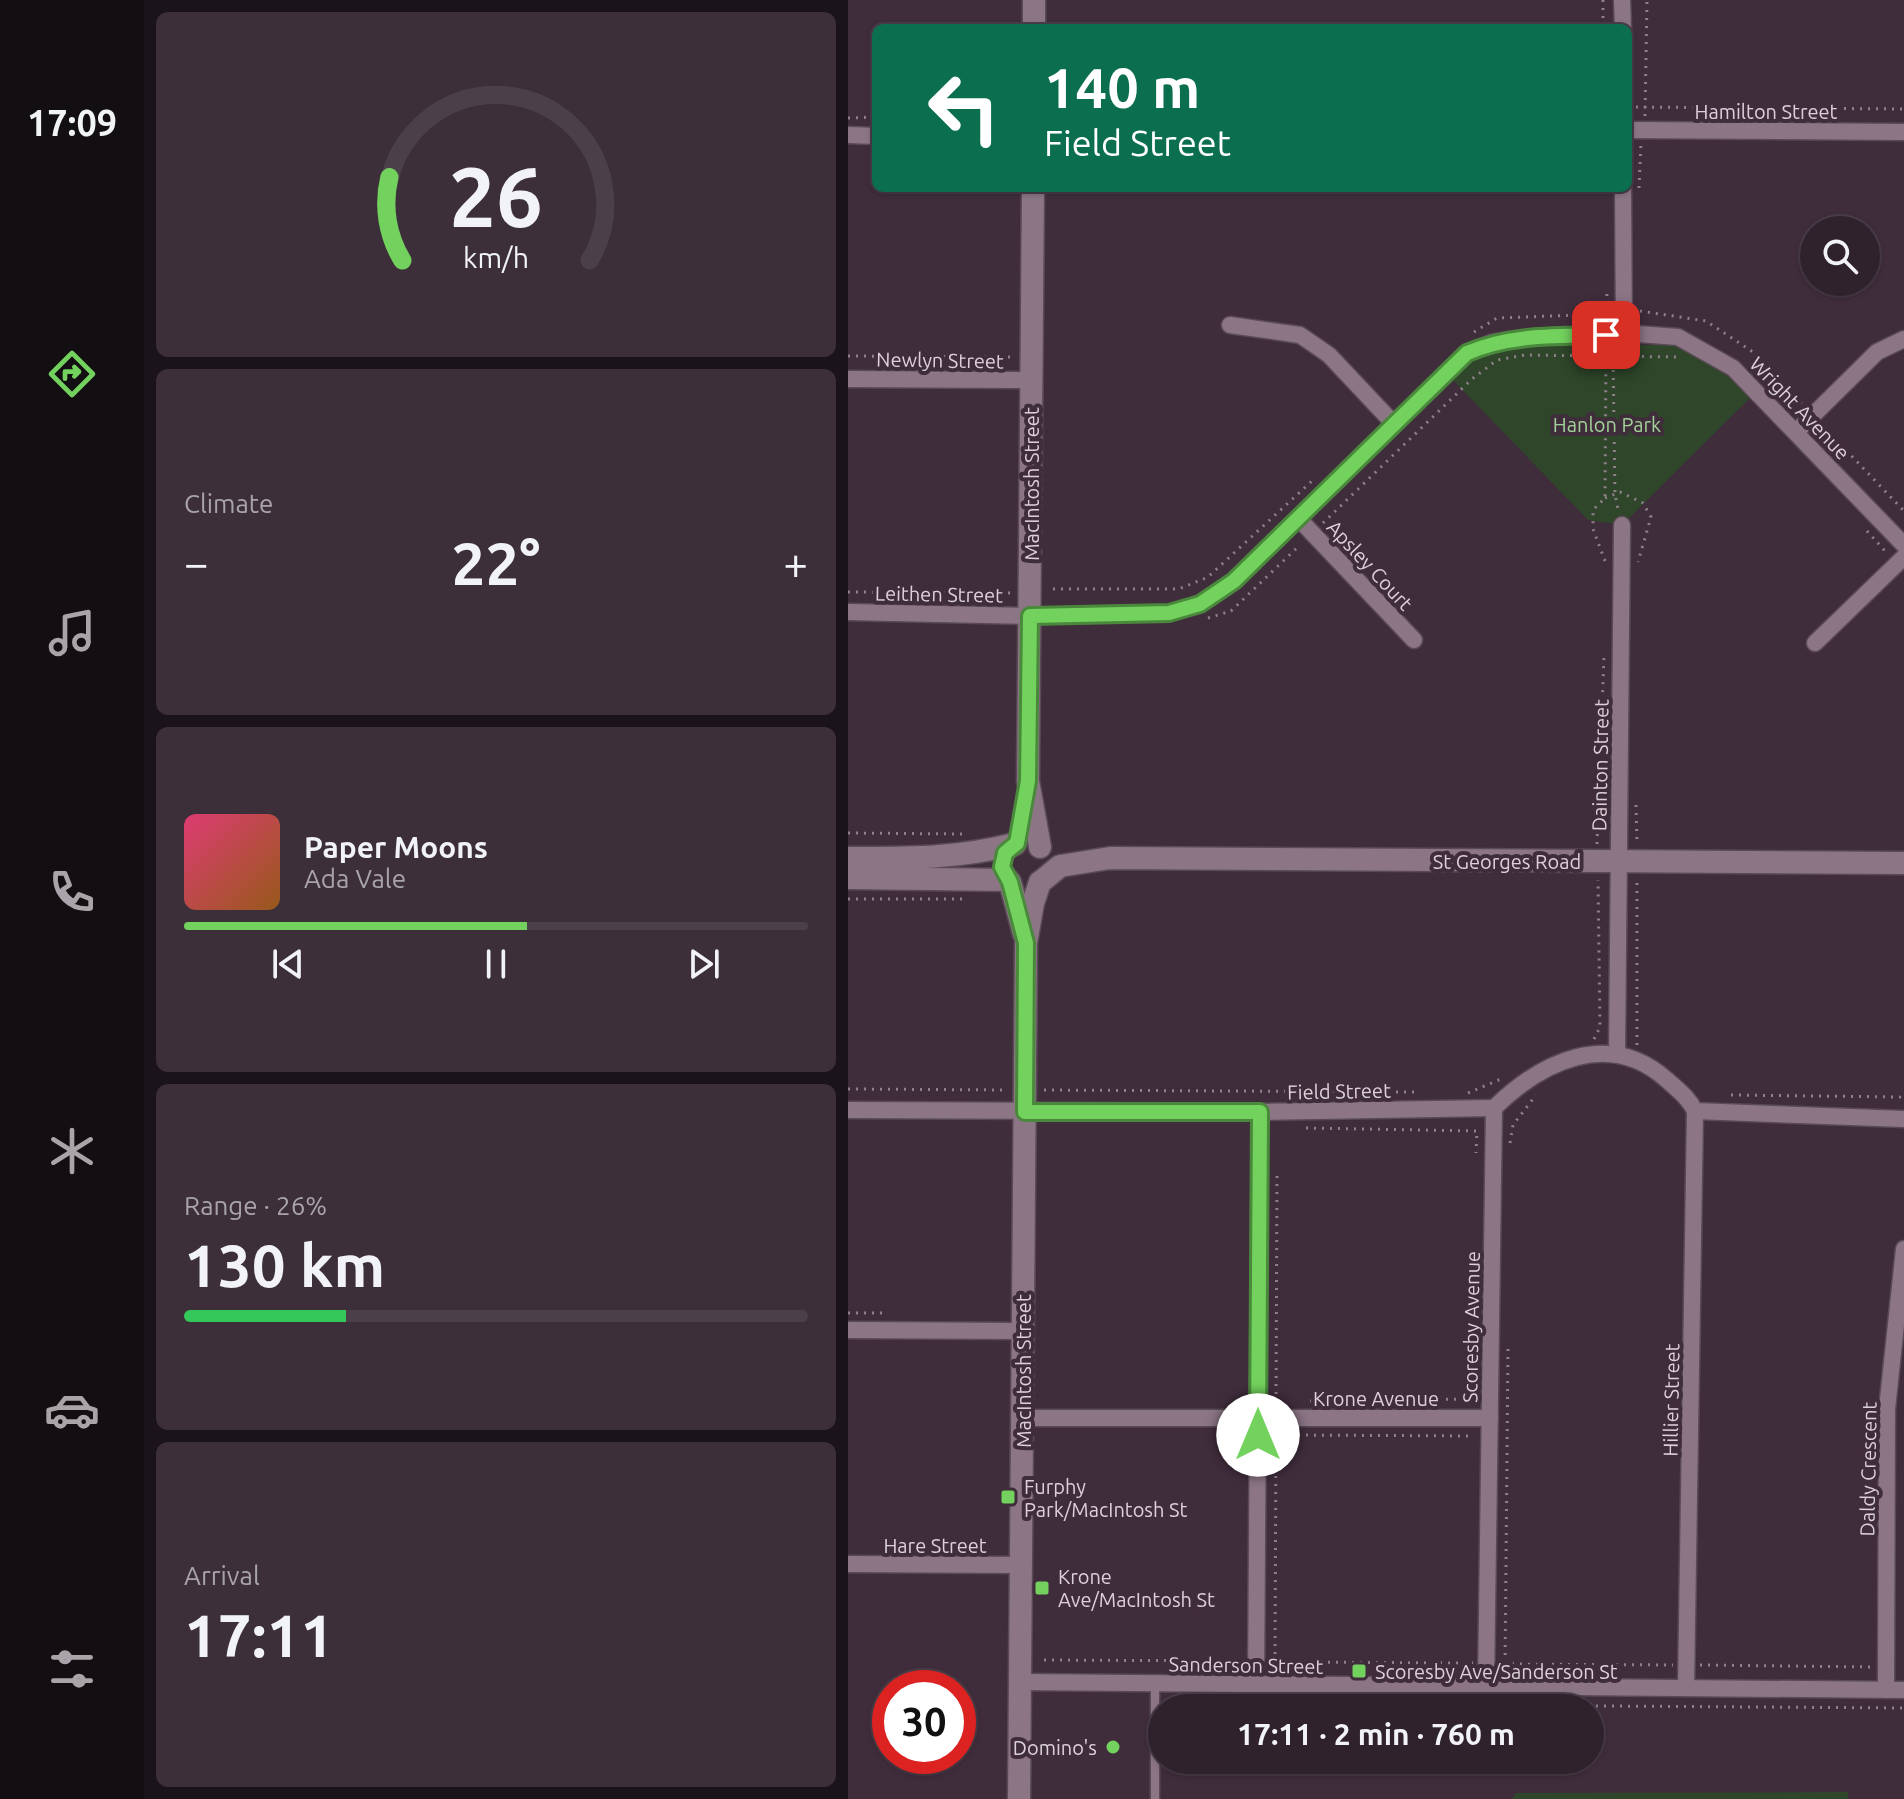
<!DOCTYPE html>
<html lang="en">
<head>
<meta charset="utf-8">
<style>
  body { margin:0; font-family:Ubuntu,sans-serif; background:#3c2f39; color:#f1f3f6; height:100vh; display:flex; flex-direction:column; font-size:30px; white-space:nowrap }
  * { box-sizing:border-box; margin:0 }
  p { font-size:26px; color:#a8a4aa }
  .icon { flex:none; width:44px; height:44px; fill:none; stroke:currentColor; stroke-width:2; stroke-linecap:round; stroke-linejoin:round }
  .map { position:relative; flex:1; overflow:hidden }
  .details { display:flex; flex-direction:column; gap:12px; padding:12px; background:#1a1319; width:704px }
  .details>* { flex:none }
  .banner { position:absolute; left:24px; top:24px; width:760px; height:168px; border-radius:12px; box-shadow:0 2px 6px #0004,0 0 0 2px #4b3f49; background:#0b6e4f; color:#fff; overflow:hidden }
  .controls { position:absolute; left:952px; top:216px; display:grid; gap:16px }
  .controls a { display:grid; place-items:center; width:80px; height:80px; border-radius:50%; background:#30222d; box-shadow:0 2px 6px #0004,0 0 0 2px #4b3f49; font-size:40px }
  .speed { position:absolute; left:24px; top:1670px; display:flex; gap:16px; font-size:40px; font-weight:700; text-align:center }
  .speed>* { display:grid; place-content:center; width:104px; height:104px; border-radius:50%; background:#30222d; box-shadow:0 2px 6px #0004,0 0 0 2px #4b3f49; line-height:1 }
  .speed .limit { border:12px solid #d22; background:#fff; color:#111 }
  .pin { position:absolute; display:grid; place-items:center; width:68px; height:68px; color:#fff; margin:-34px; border-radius:16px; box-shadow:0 4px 12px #0006 }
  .me { position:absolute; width:88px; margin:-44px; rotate:0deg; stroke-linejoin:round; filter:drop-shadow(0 0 6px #0008) }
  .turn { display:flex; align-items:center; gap:28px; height:168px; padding:0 40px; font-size:36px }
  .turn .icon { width:104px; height:104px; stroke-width:2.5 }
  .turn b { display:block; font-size:56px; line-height:68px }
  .big { font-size:60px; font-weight:600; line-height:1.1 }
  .details .widget { flex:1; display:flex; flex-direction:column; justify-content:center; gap:12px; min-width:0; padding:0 28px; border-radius:12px; background:#3c2f39 }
  .details .dial { align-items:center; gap:0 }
  .dial svg { height:208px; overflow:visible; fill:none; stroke:#4b3f49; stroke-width:7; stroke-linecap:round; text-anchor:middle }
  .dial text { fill:#f1f3f6; stroke:none }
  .song { display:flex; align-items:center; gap:24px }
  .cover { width:96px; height:96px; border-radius:12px; background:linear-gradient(135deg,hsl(340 70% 55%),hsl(30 70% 35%)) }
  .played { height:8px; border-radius:4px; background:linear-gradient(90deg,#72d25d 55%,#4b3f49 55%) }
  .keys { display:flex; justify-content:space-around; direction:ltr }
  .heat { display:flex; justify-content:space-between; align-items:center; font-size:44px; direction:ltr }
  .charge { height:12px; border-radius:6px; background:linear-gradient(90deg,#34c759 26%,#4b3f49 0) }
  .trip { position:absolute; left:300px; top:1694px; width:456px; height:80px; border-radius:40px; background:#30222d; box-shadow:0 2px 6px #0004,0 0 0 2px #4b3f49; font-weight:600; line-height:80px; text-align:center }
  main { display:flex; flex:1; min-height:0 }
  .menu { display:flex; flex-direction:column; width:144px; justify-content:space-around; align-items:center; background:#130e12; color:#a8a4aa }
  .menu .icon { width:56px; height:56px }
  .menu .current { color:#72d25d }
  .menu b { font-size:36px; color:#f1f3f6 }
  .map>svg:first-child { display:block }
  .green { fill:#2f462a }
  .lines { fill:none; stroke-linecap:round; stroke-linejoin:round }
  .lane-casing { stroke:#594a55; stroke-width:11 }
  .street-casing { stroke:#594a55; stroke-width:19 }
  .secondary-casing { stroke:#594a55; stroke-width:25 }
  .path { stroke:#8f808b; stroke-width:3; stroke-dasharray:2 6; stroke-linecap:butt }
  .lane { stroke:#8c7686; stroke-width:8 }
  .street { stroke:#8c7686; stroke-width:16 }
  .secondary { stroke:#8c7686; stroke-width:22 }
  .route-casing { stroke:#4a883c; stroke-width:20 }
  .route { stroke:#72d25d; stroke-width:14 }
  .poi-dot { fill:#72d25d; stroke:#402d3c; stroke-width:3 }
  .labels { text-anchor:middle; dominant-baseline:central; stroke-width:8; stroke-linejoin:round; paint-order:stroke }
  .street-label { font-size:20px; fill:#ddd1d9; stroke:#402d3c }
  .park-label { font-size:20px; fill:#a1d297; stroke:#402d3c }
  .poi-label { font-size:20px; fill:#ddd1d9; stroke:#402d3c; text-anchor:start }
</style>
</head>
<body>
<main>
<nav class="menu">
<b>17:09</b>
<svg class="icon current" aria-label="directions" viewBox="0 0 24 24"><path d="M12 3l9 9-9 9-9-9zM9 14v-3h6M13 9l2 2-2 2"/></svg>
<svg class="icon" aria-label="music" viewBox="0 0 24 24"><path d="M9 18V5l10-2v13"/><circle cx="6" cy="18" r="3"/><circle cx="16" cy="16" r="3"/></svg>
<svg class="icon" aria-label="phone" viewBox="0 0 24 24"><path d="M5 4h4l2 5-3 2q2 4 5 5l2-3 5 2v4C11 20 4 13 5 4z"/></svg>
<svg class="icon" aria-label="climate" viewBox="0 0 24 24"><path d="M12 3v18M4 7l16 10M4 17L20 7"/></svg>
<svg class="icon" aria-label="car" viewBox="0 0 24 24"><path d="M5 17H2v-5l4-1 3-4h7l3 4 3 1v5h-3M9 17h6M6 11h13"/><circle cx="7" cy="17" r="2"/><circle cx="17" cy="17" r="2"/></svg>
<svg class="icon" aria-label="filters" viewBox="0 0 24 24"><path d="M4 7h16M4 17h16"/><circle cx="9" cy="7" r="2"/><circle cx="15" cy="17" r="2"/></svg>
</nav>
<section class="details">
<div class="widget dial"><svg viewBox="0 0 100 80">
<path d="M14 69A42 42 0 1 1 86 69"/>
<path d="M14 69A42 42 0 0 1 9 37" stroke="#72d25d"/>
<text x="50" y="56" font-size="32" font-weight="700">26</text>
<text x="50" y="72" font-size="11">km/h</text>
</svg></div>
<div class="widget"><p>Climate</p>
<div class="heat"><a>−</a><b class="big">22°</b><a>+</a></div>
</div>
<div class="widget">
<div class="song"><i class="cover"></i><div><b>Paper Moons</b><p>Ada Vale</p></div></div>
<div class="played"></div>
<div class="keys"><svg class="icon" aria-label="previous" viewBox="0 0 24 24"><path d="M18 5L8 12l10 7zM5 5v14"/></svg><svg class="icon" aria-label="pause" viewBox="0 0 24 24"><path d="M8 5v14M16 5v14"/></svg><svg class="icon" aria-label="next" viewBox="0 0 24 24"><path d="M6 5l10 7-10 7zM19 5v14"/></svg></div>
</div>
<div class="widget"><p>Range · 26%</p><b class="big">130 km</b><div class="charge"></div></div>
<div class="widget"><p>Arrival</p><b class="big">17:11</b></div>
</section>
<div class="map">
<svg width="1056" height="1799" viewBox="0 0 1056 1799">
  <rect width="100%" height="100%" fill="#402d3c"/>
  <g class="green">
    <polygon points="651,345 837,345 905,395 774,525 740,520 601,376"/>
    <polygon points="1000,1792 1000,1799 664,1799 668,1793"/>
  </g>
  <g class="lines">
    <g class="lane-casing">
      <polyline id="lane" points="307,1799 307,1684"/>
    </g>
    <g class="street-casing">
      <g id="street">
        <polyline points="774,0 775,28"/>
        <polyline points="780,130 1056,132"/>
        <polyline points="0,135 28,136"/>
        <polyline points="775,188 776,333"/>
        <polyline points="382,325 452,335 481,355 546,424"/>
        <polyline points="0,379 183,380"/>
        <polyline points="948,432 1029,352 1056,339"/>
        <polyline points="450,518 566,640"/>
        <polyline points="0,612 182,616 321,613 352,604 386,581 619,353 643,343 675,338 776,333 830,337 885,368 1056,545"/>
        <polyline points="967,643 1056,557"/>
        <polyline points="769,1054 774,525"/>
        <polyline points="0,1110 412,1112 646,1108"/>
        <polyline points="0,1330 175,1331"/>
        <polyline points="174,1418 642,1418"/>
        <polyline points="0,1564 173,1565"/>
        <polyline points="172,1682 1056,1690"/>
        <polyline points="408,1685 412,1112"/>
        <path d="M638,1687L646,1108C693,1062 761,1028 819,1080C830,1090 841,1098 847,1111L1056,1119"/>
        <polyline points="838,1688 847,1111"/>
        <polyline points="1038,1690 1039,1409 1056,1249"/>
      </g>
    </g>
    <g class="secondary-casing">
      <g id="secondary">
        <polyline points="186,28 186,0"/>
        <polyline points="185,188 180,781 192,847"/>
        <path d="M0,858C62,858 106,859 167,844"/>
        <polyline points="0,878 160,880"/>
        <polyline points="195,880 212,866 262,858 1056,863"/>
        <polyline points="162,882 176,934"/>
        <polyline points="171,1799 178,943 185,903 192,882"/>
      </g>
    </g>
    <g class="path">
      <polyline points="755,0 755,28"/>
      <polyline points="780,107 1056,109"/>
      <polyline points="797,116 799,0"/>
      <polyline points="0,118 28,117"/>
      <polyline points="791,188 793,143"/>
      <polyline points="792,311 858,321 905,352 954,404"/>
      <polyline points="758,320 759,292"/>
      <polyline points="626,332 649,318 759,314"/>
      <polyline points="769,347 765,355 767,494 770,510"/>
      <polyline points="0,356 164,357"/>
      <polyline points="976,427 1056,511"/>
      <polyline points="757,498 772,492 795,503 803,517 790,562"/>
      <polyline points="475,523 624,379 649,360 677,355 830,357"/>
      <polyline points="1019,531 1038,552"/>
      <polyline points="757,561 745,529 745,510 757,498 758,348"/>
      <polyline points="205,589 331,589 360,577 465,480"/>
      <polyline points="0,592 163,593"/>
      <polyline points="360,618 383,611 452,545"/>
      <polyline points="788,805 789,845"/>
      <polyline points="0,833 115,834"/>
      <polyline points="749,844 756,656"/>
      <polyline points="0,899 116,899"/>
      <polyline points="746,1039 752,1027 750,880"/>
      <polyline points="789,1045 789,881"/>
      <polyline points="0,1089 160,1090"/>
      <polyline points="196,1090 568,1092"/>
      <polyline points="620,1093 653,1079"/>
      <polyline points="883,1095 1052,1097 1056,1093"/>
      <polyline points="458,1128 629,1131 628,1153"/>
      <polyline points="662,1143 665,1125 688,1095"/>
      <polyline points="0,1313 40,1313"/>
      <polyline points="462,1401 626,1399"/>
      <polyline points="428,1402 429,1173"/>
      <polyline points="442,1435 625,1436"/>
      <polyline points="196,1660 393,1661"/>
      <polyline points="424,1662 625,1663"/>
      <polyline points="427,1662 428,1433"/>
      <polyline points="656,1664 825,1665"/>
      <polyline points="852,1665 1025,1667"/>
      <polyline points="657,1671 660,1347"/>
      <polyline points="316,1703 1056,1708"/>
    </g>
    <use href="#lane" class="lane"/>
    <use href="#street" class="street"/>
    <use href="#secondary" class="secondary"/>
  </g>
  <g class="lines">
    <g class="route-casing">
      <path id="route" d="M410,1435L412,1112H177L178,943L162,882L154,867L157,853L169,843L180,781L182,616L321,613L352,604L386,581L619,353C663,334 711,336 758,335"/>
    </g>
    <use href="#route" class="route"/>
  </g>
  <g class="poi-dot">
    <rect x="152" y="1489" width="16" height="16" rx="4"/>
    <rect x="186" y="1580" width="16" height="16" rx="4"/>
    <rect x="503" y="1663" width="16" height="16" rx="4"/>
    <circle cx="265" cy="1747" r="8"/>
  </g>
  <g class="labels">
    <g class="street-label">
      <text x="918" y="111">Hamilton Street</text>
      <text transform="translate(92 360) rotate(1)">Newlyn Street</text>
      <text transform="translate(952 408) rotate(46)">Wright Avenue</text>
      <text transform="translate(183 484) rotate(-90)">MacIntosh Street</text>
      <text transform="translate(522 565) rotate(47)">Apsley Court</text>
      <text transform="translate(91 594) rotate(1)">Leithen Street</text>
      <text transform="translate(752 765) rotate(-89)">Dainton Street</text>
      <text x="659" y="861">St Georges Road</text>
      <text transform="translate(491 1091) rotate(-1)">Field Street</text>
      <text transform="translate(623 1327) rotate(-89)">Scoresby Avenue</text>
      <text transform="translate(175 1371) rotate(-90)">MacIntosh Street</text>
      <text x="528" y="1398">Krone Avenue</text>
      <text transform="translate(823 1400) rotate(-89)">Hillier Street</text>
      <text transform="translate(1020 1469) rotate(-89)">Daldy Crescent</text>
      <text x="87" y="1545">Hare Street</text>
      <text transform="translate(398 1665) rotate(1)">Sanderson Street</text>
    </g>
    <g class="park-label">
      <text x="759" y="424">Hanlon Park</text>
    </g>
    <g class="poi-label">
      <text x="176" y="1486">Furphy<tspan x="176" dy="23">Park/MacIntosh St</tspan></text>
      <text x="210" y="1576">Krone<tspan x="210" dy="23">Ave/MacIntosh St</tspan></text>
      <text x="527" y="1671">Scoresby Ave/Sanderson St</text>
      <text x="249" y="1747" text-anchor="end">Domino's</text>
    </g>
  </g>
</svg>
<div class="controls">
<a><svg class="icon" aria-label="search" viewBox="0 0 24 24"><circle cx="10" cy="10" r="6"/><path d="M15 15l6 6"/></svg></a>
</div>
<div class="speed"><div class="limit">30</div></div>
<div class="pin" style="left:758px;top:335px;background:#d93025"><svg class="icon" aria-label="arrive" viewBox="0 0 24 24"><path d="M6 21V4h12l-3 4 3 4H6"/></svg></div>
<svg class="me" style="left:410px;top:1435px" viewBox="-20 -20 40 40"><circle r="19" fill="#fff"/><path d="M0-13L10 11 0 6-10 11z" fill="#72d25d"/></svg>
<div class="trip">17:11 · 2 min · 760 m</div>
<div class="banner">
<div class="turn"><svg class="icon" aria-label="left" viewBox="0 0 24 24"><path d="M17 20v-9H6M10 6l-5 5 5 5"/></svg><div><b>140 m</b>Field Street</div></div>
</div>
</div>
</main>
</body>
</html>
